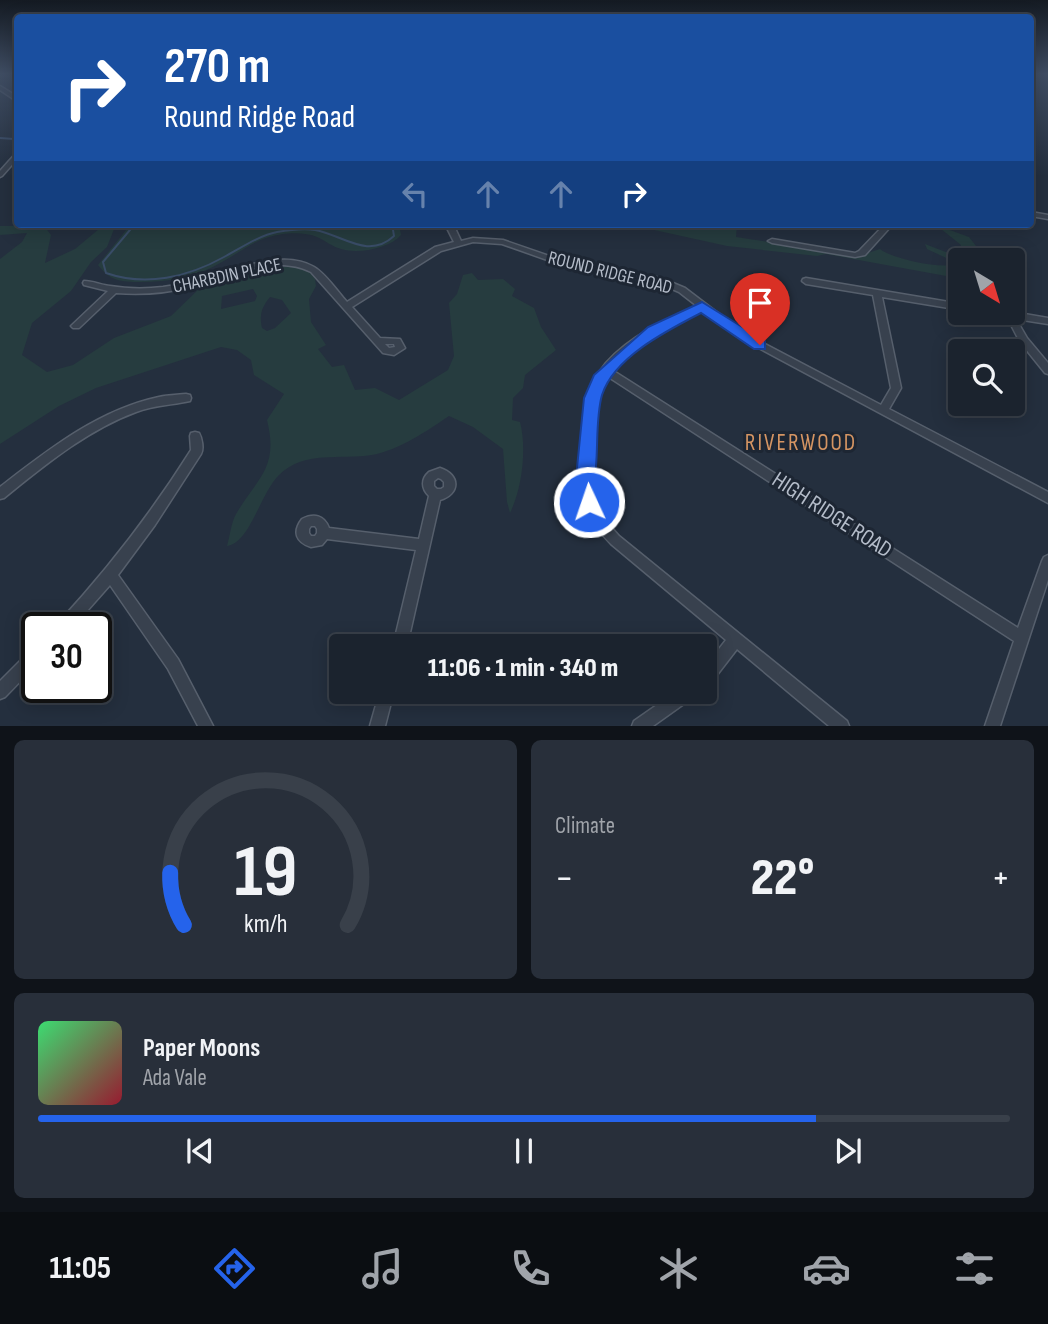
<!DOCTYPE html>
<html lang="en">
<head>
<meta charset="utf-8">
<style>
  body { margin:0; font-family:"Sofia Sans Condensed",sans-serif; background:#282f3a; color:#f1f3f6; height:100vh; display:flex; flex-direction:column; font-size:26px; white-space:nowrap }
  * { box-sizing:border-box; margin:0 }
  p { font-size:23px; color:#a0a4aa }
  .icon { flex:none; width:38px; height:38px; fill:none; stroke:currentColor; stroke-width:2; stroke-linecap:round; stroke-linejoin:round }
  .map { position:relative; height:726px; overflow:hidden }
  .sheet { display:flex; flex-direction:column; gap:14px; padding:14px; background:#0f1319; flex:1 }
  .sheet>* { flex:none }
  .banner { position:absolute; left:14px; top:14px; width:1020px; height:214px; border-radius:7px; box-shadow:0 4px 18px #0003,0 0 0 2px #39404a; background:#1a4fa0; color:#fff; overflow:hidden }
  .needle { width:46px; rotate:142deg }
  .buttons { position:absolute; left:948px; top:248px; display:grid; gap:14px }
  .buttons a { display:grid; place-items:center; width:77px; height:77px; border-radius:7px; background:#1b232e; box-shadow:0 4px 18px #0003,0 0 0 2px #39404a; font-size:35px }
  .speed { position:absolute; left:21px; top:612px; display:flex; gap:14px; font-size:35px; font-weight:700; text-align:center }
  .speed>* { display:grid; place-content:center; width:91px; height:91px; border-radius:50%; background:#1b232e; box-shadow:0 4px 18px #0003,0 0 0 2px #39404a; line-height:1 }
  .speed .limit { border:4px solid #111; border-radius:10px; background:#fff; color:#111 }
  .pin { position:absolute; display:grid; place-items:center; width:60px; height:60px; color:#fff; margin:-72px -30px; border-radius:50% 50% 50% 0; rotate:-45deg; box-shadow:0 0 7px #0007 }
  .pin .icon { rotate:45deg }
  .me { position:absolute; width:77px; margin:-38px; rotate:357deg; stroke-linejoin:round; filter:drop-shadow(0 0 5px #0008) }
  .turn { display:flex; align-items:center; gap:24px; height:147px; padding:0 35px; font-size:32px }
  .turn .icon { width:91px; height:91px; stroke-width:2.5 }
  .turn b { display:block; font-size:49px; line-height:60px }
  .lanes { display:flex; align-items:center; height:66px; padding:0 35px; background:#0003; justify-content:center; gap:35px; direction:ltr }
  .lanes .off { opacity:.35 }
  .big { font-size:52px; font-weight:800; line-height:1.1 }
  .sheet .widget { flex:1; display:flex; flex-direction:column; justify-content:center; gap:10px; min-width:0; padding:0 24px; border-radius:10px; background:#282f3a }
  .sheet .dial { align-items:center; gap:0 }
  .dial svg { height:182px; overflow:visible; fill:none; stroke:#39404a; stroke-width:7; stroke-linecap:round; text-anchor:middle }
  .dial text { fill:#f1f3f6; stroke:none }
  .song { display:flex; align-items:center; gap:21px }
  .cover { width:84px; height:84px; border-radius:10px; background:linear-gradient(135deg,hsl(140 70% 55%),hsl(350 70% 35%)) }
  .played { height:7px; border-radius:4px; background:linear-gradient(90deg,#2563eb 80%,#39404a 80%) }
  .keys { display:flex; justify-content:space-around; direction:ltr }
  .heat { display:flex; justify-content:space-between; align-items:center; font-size:38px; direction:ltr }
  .sheet .tiles { flex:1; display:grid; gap:14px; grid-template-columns:1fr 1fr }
  .widget:last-child { grid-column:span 2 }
  .trip { position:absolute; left:329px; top:634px; width:388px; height:70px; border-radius:7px; background:#1b232e; box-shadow:0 4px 18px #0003,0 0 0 2px #39404a; font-weight:800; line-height:70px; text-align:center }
  .tabs { display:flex; height:112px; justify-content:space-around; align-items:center; background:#0b0e12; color:#a0a4aa }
  .tabs .icon { width:49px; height:49px }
  .tabs .active { color:#2563eb }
  .tabs b { font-size:32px; color:#f1f3f6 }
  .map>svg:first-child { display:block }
  .green { fill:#263c3f; fill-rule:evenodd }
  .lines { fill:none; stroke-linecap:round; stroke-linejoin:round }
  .stream { stroke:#394c67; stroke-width:2 }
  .minor-casing { stroke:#565f6c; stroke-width:3 }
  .minor { fill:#38414e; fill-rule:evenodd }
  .route { fill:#2563eb; stroke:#184099; stroke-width:2 }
  .labels { text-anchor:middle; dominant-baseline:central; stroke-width:6; stroke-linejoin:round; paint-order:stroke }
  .street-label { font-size:19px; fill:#b4bcc9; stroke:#1d2633 }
  .quarter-label { font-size:23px; letter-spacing:2px; fill:#d59563; stroke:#1d2633 }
  .near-street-label { font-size:23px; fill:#b4bcc9; stroke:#1d2633 }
</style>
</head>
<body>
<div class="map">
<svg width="1048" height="726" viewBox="0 0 1048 726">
  <rect width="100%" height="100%" fill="#242f3e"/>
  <g class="green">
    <path d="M105,224H116L107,247L91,262L71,291L32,323L22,355L47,372L73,365L114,338L171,316L203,285L264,269L292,266L309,271L315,279L316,286L309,299L311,322L326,345L318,349L332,367L344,365L355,390L375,388L399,400L448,370L454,356L449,303L457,294L463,275L472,273L478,280L503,279L515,289L512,296L534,308L541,327L556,350L525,375L523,388L513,398L512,420L520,422C527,448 522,489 510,513L507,502L503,449L473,427L449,416C427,431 399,450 372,455C341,460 304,450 279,475C260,494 250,543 227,546C230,536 231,523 236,514C258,477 279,468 267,420L284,394L254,375L251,360L237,350L221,347L96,388L59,406L0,444V259L22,242L27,233L0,235V226H44L51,235L45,263L75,249ZM253,289L257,296L255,301L221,309L222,296ZM270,297L282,300L291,313L275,328L267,331L262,328C259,314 262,307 270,297Z"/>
    <path d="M131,224H399L401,235C389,249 358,254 341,249C333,247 324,240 317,237C304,231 282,233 269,237C251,242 239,253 222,262C196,277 170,282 140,282C121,282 110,281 98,265Z"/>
    <path d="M627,224H737L736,237L859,256L880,249C890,258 946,271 957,263L927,249L925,244L956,256L961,245L936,225L969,237L976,246L966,261H961V279L957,278L826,254L817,256L727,246Z"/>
  </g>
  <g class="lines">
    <g class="stream">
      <polyline points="0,138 14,139"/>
      <path d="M135,224L103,262L106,273C146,287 188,277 224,257C241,248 258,236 277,232C289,230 303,228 315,230C343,235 368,260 394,236L392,224"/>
    </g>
    <g class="minor-casing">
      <g id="minor">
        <polygon points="0,86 18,97 18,102 0,90"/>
        <polygon points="18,151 18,158 2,176 0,177 0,171"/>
        <polygon points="1031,212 1048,215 1048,219 1031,216"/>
        <path d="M445,224H453L461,241L473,238L503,240L555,258L661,278L685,288L744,333L881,405L891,388L873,295L806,284L802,281L803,279L806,278L961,304V310L882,297L901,388L889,409L1048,492V503L738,337L703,310C670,325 635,342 612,370L1018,628L1042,561L1044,557L1048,555V580L1000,726H985L1014,641L607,376C591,401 587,483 599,510C604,520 612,528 619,536L847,721L849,726H829L737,649L710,684L705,686V667L726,640L611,544C599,532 590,519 585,503C578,480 581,413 589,391C593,381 599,372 606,363C630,336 665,320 697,306L679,292L656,282L553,262L502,244L473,242L441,251L352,307L380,338L400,339L405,348L394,355L383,353L311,272C273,253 229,278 191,287C167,293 141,295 116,293L79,328H73L71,326L108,291L84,285L83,283L84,281C93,281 101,285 110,286C128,289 146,289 163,287C176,285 188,283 200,280C232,271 283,248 314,267C326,274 338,292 347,302L435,247L454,242ZM385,344H394L395,347L389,348Z"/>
        <polygon points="885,224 893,224 865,255 855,257 772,243 768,241 772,239 855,253 859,251"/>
        <polygon points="1013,312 1048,318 1048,324 1016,319 1027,338 1048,363 1048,374 1045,373 1020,342 1007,317 997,315 996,313"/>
        <path d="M186,394L190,395L191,398L190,401C172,405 154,405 136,412C87,430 45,465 4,498L0,499V487C48,450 98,410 159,397C168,395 177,395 186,394Z"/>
        <path d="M195,432L199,433C202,438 204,449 201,454L155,525L118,575L178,659L213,726H198L168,669L110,585L72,628H56L58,623C108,569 152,512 191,450L190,436L191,433Z"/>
        <path d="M440,468C461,475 460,494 440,500L407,646H393L416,550L327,539L322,545L311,547C296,542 292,532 302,519C314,513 324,515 329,528L419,539L429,496C421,488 421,479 429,472ZM438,478L441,479L444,482V487L441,489H437L434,486V481ZM311,526H315L317,529V533L315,536H311L309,533V529Z"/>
        <polygon points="37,647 37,664 5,697 0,699 0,681 32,649"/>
        <polygon points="380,691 394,691 385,726 370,726"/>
        <polygon points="677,691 697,691 695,696 653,726 632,726 634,721"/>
      </g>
    </g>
    <use href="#minor" class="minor"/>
  </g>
  <linearGradient id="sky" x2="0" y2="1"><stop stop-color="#141a22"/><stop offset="0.42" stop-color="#3f4d63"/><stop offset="1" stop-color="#3f4d63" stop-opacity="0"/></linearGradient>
  <rect width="1048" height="176" fill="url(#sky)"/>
  <path class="route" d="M702,302L765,341V349H754L701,313C668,330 614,357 602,395C596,416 598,443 596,466C595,479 601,496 595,508L589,511L582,508L576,478L584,398L594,375L648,327Z"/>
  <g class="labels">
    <g class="street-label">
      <text transform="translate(610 273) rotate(14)">ROUND RIDGE ROAD</text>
      <text transform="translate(227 276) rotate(-12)">CHARBDIN PLACE</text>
    </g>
    <g class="quarter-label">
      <text x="801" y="443">RIVERWOOD</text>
    </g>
    <g class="near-street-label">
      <text transform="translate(832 515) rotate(33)">HIGH RIDGE ROAD</text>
    </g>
  </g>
</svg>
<div class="buttons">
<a><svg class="needle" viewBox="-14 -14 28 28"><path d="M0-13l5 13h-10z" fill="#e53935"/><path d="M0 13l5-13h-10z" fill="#a0a4aa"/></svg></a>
<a><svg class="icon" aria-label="search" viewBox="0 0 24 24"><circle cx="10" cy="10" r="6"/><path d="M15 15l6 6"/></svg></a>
</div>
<div class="speed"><div class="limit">30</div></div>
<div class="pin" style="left:760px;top:345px;background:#d93025"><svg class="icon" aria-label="arrive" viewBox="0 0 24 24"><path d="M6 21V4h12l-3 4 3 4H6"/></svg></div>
<svg class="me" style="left:589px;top:502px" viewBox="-20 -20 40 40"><circle r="17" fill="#2563eb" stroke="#fff" stroke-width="3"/><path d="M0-11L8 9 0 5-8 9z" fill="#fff"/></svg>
<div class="trip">11:06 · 1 min · 340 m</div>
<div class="banner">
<div class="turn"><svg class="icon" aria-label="right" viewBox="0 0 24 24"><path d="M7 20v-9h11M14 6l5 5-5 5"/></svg><div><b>270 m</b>Round Ridge Road</div></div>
<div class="lanes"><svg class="icon off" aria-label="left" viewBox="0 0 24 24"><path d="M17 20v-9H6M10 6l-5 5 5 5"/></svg><svg class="icon off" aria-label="ahead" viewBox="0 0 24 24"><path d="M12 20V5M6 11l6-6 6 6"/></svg><svg class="icon off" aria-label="ahead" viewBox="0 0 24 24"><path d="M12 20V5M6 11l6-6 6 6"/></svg><svg class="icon" aria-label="right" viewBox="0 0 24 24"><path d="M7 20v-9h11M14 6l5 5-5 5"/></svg></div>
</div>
</div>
<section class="sheet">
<div class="tiles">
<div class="widget dial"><svg viewBox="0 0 100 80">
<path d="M14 69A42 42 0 1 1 86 69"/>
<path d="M14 69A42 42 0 0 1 8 46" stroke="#2563eb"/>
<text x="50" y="56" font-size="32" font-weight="700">19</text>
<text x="50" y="72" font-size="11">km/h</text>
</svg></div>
<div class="widget"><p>Climate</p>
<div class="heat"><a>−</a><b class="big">22°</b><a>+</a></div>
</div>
<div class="widget">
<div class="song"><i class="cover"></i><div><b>Paper Moons</b><p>Ada Vale</p></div></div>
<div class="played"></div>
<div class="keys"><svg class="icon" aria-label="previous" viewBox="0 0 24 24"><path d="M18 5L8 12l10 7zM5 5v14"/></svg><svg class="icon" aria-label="pause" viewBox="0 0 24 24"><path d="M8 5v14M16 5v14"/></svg><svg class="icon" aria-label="next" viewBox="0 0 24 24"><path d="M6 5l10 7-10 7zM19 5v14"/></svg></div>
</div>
</div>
</section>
<nav class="tabs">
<b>11:05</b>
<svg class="icon active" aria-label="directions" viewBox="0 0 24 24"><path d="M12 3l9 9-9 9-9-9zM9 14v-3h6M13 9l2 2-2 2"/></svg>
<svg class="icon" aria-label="music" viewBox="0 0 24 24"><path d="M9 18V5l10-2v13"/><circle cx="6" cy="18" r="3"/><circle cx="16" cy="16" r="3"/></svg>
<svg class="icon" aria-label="phone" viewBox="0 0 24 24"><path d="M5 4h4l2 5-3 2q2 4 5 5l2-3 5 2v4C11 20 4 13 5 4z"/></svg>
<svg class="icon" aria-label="climate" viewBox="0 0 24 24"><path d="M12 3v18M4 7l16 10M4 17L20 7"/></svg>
<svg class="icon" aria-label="car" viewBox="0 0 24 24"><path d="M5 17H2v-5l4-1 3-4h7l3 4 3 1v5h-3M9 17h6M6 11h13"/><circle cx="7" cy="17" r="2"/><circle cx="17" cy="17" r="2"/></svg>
<svg class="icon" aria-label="filters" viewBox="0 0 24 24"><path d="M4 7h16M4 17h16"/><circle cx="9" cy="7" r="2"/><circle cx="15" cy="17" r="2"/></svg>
</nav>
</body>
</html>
